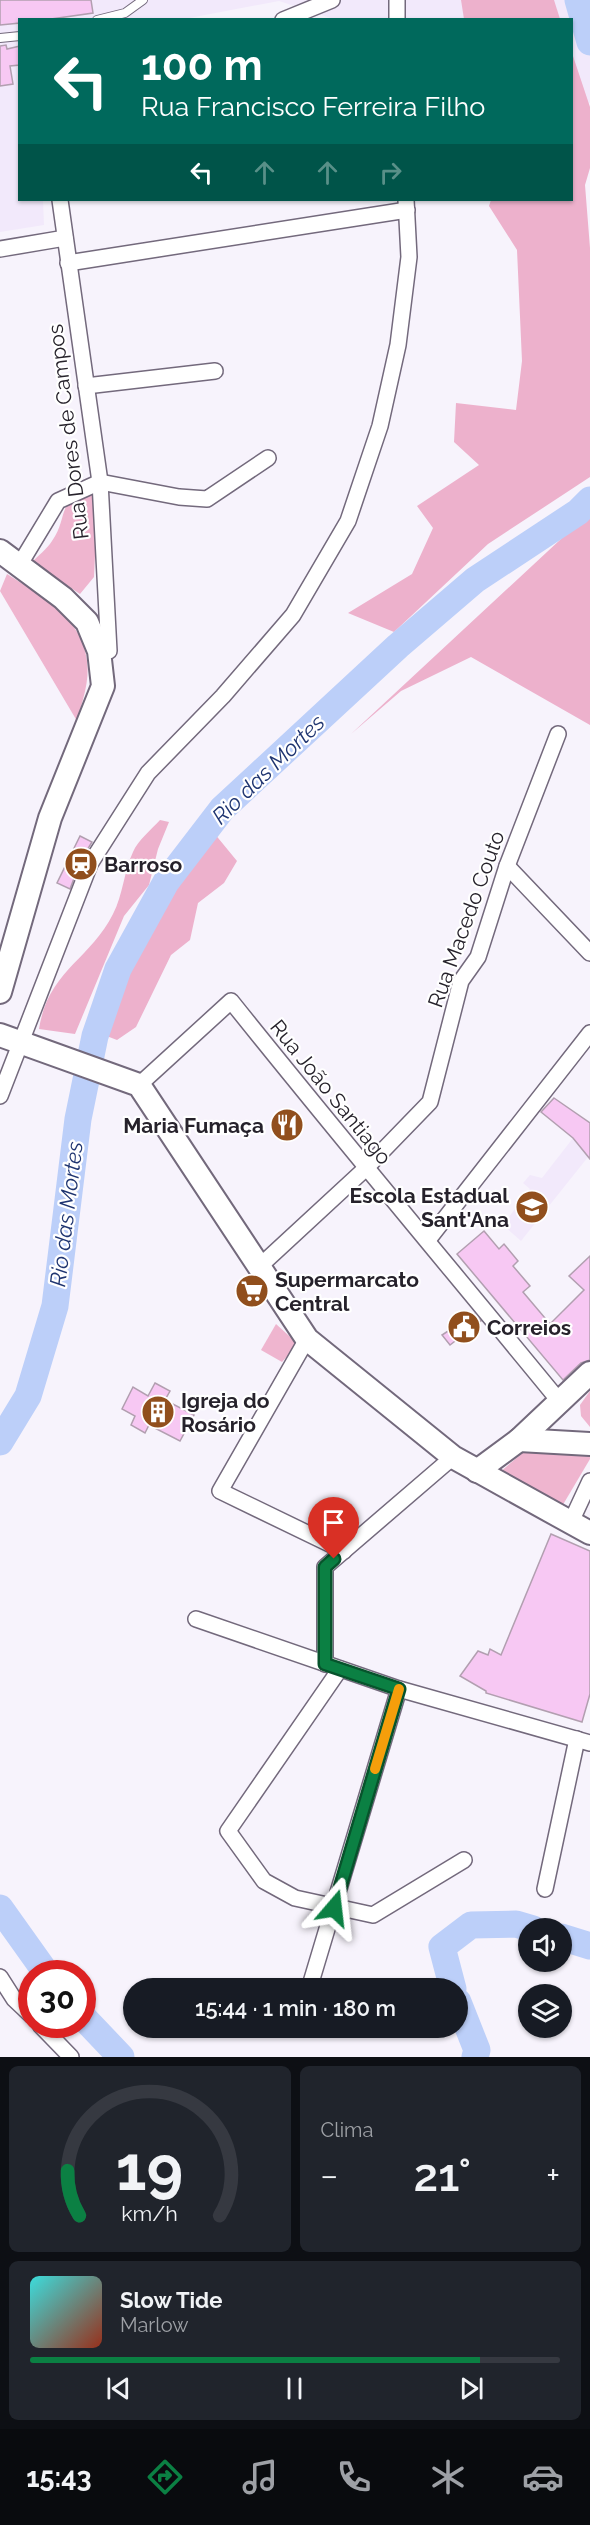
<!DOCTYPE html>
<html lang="pt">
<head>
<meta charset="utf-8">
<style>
  body { margin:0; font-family:Raleway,sans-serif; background:#20242c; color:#f1f3f6; height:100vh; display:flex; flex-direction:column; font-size:22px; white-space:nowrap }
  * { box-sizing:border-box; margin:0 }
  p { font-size:20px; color:#9ea1a6 }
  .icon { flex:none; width:33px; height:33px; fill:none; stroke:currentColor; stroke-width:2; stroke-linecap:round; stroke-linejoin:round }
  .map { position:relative; height:2057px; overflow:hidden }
  .sheet { display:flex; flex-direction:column; gap:9px; padding:9px; background:#0d0f14; flex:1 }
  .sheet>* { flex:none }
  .hud { position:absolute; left:18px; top:18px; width:555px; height:183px; border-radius:0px; box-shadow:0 2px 4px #0004; background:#00695c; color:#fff; overflow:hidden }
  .buttons { position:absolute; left:518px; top:1918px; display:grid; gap:12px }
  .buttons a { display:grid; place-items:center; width:54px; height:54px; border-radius:50%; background:#171b24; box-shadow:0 2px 4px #0004; font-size:30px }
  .speed { position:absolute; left:18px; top:1960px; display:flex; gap:12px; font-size:30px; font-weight:700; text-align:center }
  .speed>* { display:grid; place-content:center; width:78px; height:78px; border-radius:50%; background:#171b24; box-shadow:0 2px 4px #0004; line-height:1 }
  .speed .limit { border:9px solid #d22; background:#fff; color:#111 }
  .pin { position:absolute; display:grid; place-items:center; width:51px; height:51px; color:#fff; margin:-62px -26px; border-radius:50% 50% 50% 0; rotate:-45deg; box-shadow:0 0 6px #0007 }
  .pin .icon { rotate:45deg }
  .me { position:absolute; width:66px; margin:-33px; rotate:17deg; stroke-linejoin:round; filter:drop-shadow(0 0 4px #0008) }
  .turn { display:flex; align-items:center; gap:21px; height:126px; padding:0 24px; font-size:27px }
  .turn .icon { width:78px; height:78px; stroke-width:2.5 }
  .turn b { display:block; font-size:42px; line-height:51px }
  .lanes { display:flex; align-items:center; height:57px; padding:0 24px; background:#0003; justify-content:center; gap:30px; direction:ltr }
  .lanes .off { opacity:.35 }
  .big { font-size:45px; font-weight:600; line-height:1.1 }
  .sheet .tile { flex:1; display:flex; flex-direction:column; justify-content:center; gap:9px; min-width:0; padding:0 21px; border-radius:9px; background:#20242c }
  .sheet .dial { align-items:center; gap:0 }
  .dial svg { height:156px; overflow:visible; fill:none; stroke:#363941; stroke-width:7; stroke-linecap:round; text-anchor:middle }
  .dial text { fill:#f1f3f6; stroke:none }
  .song { display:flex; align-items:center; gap:18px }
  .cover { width:72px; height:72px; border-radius:9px; background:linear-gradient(135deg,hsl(180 70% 55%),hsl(10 70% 35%)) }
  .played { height:6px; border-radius:3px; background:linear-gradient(90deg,#0b8043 85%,#363941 85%) }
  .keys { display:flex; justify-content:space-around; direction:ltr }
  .heat { display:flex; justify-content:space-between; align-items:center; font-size:33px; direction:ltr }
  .sheet .tiles { flex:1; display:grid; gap:9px; grid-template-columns:1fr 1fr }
  .tile:last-child { grid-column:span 2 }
  .trip { position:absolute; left:123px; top:1978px; width:345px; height:60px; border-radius:30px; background:#171b24; box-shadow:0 2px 4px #0004; font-weight:600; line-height:60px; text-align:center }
  .tabs { display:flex; height:96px; justify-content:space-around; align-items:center; background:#090b0e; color:#9ea1a6 }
  .tabs .icon { width:42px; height:42px }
  .tabs .current { color:#0b8043 }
  .tabs b { font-size:27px; color:#f1f3f6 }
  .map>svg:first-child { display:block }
  .built { fill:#f2e9fb }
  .green { fill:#efb5cf }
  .forest { fill:#edb1cc }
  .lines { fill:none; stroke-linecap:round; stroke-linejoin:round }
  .river { stroke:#bccff9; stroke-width:27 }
  .building { fill:#f7c8f3; stroke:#b29fb0; stroke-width:1.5 }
  .lane-casing { stroke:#73697c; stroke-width:10 }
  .street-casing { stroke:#73697c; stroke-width:18 }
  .secondary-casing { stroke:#73697c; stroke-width:26 }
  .lane { stroke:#fff; stroke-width:8 }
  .street { stroke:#fff; stroke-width:15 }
  .secondary { stroke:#fff; stroke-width:22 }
  .route-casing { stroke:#07532c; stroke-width:15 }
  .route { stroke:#0b8043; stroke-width:10 }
  .slow { stroke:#f59e0b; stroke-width:10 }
  .labels { text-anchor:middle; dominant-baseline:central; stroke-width:4.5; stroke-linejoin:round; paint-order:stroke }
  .street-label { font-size:21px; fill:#26222b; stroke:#fff }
  .poi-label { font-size:21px; font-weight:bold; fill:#26222b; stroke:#fff; text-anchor:start }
  .water-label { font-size:22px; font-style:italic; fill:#1f3571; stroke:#fff }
</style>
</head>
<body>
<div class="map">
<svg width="590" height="2057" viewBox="0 0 590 2057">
  <rect width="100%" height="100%" fill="#f7f3fc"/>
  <g class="built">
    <polygon points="0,0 590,0 590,103 572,97 572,20 334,19 279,1 184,19 20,20 20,200 43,200 44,225 0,232"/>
    <polygon points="573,1138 588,1157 521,1241 503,1225 530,1189 523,1183 530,1175 542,1178"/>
  </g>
  <g class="green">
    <path d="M93,495L97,515L94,577L80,594L32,562C38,556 47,549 52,541C69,518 55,497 93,495Z"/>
    <path d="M7,574C41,596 82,617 87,661C90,681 82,702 77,721L0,591Z"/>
    <polygon points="276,1324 298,1344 282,1362 261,1350"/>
    <polygon points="590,1391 590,1427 581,1416 580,1405"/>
    <polygon points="527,1449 590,1452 590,1459 561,1508 499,1473"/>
  </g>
  <g class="forest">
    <polygon points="461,0 554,0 560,19 464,19"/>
    <polygon points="572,53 590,107 590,168 585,185 590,248 590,477 488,544 394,632 348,613 412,574 433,528 417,506 479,465 454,442 456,403 516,410 522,361 517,250 489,206 491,200 572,200"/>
    <polygon points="590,512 590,725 471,657 401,691 351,734"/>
    <path d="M160,820L169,822L158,849L149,885L124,916L75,1034L39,1029C48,971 90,960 113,914C123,895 124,871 133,852C138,840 152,829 160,820Z"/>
    <polygon points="214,833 237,861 224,883 198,903 190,940 171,955 136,1027 117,1040 104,1035 127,970 188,866"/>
  </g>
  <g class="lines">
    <g class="river">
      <polyline points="578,0 590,42"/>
      <polyline points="0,1442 28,1396 55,1306 78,1119 95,1036 118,969 166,882 222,809 398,646 475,580 578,512 590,500"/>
      <polyline points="0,1908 47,1974"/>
      <polyline points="561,1937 590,1946"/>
      <polyline points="453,1989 442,1947 471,1925 516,1924 533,1929"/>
      <polyline points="458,2002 477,2050 475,2057"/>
      <polyline points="82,2016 121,2057"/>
    </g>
  </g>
  <g class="building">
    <polygon points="0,0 91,0 93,13 44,20 20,20 20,23 0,25"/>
    <polygon points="6,45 7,49 20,46 20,65 10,66 13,84 0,86 0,46"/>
    <polygon points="80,836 92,842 81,860 70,889 57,883"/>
    <polygon points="554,1098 590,1123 590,1159 573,1138 541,1112"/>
    <polygon points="484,1231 499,1249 504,1244 518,1261 513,1266 530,1286 523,1292 550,1324 584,1290 569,1276 590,1256 590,1360 581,1363 563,1380 457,1254"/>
    <polygon points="474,1314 481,1321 450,1345 442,1335"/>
    <polygon points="155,1383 170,1391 165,1400 194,1415 180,1441 149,1425 145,1433 131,1425 135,1416 122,1409 133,1387 148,1396"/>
    <polygon points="551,1534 590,1551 590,1694 582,1722 486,1693 486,1691 460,1676 478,1651 488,1655 490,1649 501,1655"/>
  </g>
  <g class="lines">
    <g class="lane-casing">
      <g id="lane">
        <polyline points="97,20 125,13 143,0"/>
        <polyline points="0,38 20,36"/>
      </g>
    </g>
    <g class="street-casing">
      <g id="street">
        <polyline points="397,0 397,20"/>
        <polyline points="283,20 332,0"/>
        <polyline points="60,200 100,482 109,651 99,651"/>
        <polyline points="0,249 65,238"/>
        <polyline points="68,263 407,210"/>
        <polyline points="86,386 215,371"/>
        <polyline points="100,482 179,497 207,499 268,458"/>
        <polyline points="20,564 58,501 100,482"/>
        <polyline points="507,866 590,953"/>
        <path d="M139,1085L231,1001C339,1136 450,1268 560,1402"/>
        <polyline points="0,1096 90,864 148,773 223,696 293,615 348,521 380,426 398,345 409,257 406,200"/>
        <polyline points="428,1240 590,1033"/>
        <polyline points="260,1266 365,1169 430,1102 461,981 478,957 507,866 558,734"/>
        <polyline points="307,1339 220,1491 344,1551"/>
        <polyline points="570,1524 590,1481"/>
        <polyline points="196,1619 399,1689 590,1743"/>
        <polyline points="325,1664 325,1567 453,1457"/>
        <polyline points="340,1669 228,1831 264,1881 295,1898 373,1915 464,1860"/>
        <polyline points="545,1889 577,1739"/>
        <polyline points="0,1977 14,1999 32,2016"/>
        <polyline points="309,1989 399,1689"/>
        <polyline points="40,2025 71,2057"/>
      </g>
    </g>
    <g class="secondary-casing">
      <g id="secondary">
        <polyline points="0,551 63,598 87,622 99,651 103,686 50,818 0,992"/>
        <polyline points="0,1035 139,1085 307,1339 453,1457 590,1533"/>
        <polyline points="519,1440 590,1444"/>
        <polyline points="477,1471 519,1440 590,1373"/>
      </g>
    </g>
    <use href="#lane" class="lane"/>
    <use href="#street" class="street"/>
    <use href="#secondary" class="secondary"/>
  </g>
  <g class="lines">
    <g class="route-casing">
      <polyline id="route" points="334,1908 399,1689 325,1664 325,1567 334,1559"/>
    </g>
    <use href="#route" class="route"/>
    <polyline class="slow" points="375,1769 399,1689"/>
  </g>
  <defs>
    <g id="station-disc" transform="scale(1.725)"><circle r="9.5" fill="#914f1d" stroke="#fff"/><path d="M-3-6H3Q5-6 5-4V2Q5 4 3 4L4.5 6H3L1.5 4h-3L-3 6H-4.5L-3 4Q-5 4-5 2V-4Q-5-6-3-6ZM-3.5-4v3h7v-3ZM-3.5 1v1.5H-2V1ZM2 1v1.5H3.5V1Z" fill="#fff"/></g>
    <g id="restaurant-disc" transform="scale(1.725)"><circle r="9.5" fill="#914f1d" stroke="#fff"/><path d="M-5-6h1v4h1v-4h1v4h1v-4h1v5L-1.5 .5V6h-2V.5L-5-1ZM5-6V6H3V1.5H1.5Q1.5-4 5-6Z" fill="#fff"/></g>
    <g id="school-disc" transform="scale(1.725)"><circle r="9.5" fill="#914f1d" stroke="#fff"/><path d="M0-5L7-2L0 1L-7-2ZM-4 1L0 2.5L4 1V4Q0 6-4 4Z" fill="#fff"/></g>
    <g id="supermarket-disc" transform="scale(1.725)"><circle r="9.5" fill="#914f1d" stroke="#fff"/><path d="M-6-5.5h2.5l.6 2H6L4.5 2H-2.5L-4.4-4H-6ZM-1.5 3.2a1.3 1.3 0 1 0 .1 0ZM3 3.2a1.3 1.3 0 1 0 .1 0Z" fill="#fff"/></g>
    <g id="civic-disc" transform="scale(1.725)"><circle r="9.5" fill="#914f1d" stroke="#fff"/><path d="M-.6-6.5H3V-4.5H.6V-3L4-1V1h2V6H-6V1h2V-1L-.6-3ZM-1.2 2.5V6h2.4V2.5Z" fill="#fff"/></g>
    <g id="building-disc" transform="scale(1.725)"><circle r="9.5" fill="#914f1d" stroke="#fff"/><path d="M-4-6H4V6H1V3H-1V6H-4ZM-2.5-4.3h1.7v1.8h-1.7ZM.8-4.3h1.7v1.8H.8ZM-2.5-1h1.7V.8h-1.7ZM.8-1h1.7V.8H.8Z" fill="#fff"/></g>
  </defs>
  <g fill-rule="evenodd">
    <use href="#station-disc" x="81" y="864"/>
    <use href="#restaurant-disc" x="287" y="1125"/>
    <use href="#school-disc" x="532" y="1207"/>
    <use href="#supermarket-disc" x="252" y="1291"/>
    <use href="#civic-disc" x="464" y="1327"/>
    <use href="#building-disc" x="158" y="1412"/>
  </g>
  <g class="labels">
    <g class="street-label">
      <text transform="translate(68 432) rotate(-97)">Rua Dores de Campos</text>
      <text transform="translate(466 919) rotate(-70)">Rua Macedo Couto</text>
      <text transform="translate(331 1092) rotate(51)">Rua João Santiago</text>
    </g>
    <g class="poi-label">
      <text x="104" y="864">Barroso</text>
      <text x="264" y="1125" text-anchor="end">Maria Fumaça</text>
      <text x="509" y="1195" text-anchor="end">Escola Estadual<tspan x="509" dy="24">Sant'Ana</tspan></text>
      <text x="275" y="1279">Supermarcato<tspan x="275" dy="24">Central</tspan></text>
      <text x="487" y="1327">Correios</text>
      <text x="181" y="1400">Igreja do<tspan x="181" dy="24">Rosário</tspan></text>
    </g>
    <g class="water-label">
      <text transform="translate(268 769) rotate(-44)">Rio das Mortes</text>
      <text transform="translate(66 1214) rotate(-83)">Rio das Mortes</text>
    </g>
  </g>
</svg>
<div class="buttons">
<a><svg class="icon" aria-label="sound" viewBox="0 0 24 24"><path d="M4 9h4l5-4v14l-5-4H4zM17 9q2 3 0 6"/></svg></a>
<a><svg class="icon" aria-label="layers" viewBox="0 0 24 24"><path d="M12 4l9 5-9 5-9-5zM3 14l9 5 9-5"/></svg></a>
</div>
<div class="speed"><div class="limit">30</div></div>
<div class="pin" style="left:334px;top:1559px;background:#d93025"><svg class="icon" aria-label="arrive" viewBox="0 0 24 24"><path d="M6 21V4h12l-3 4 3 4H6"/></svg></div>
<svg class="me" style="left:334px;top:1908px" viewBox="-20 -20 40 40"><path d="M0-17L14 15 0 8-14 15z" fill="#0b8043" stroke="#fff" stroke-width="4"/></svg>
<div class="trip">15:44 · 1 min · 180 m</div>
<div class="hud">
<div class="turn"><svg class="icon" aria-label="left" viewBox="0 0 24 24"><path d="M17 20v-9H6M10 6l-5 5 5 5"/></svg><div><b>100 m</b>Rua Francisco Ferreira Filho</div></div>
<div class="lanes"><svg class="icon" aria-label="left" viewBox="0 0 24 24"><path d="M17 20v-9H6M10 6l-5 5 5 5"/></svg><svg class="icon off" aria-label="ahead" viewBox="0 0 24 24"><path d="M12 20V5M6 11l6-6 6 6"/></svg><svg class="icon off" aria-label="ahead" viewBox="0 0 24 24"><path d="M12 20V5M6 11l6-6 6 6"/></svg><svg class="icon off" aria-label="right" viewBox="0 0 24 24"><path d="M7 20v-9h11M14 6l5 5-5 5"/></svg></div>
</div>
</div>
<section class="sheet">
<div class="tiles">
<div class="tile dial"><svg viewBox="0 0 100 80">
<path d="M14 69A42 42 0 1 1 86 69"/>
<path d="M14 69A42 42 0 0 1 8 46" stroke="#0b8043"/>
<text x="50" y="56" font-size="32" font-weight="700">19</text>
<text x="50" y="72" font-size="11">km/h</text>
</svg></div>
<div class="tile"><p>Clima</p>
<div class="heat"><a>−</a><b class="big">21°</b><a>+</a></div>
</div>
<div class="tile">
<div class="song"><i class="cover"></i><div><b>Slow Tide</b><p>Marlow</p></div></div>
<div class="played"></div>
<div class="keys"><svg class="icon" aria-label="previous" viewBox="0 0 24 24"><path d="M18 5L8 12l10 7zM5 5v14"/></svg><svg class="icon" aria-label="pause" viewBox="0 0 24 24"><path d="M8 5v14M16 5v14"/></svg><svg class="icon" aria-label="next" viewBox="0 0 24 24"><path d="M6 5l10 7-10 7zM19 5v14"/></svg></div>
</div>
</div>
</section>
<nav class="tabs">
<b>15:43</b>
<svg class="icon current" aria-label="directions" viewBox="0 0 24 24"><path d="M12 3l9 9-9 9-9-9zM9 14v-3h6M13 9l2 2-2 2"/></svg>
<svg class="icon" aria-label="music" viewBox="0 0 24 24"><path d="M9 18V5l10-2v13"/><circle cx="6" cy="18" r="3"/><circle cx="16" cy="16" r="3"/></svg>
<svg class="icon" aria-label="phone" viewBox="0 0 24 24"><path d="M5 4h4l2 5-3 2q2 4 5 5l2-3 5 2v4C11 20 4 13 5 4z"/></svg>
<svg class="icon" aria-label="climate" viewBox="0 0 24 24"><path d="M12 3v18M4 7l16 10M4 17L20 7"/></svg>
<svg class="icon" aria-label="car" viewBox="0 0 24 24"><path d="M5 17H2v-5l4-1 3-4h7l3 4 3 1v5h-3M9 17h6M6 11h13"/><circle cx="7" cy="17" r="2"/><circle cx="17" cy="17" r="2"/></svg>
</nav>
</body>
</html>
